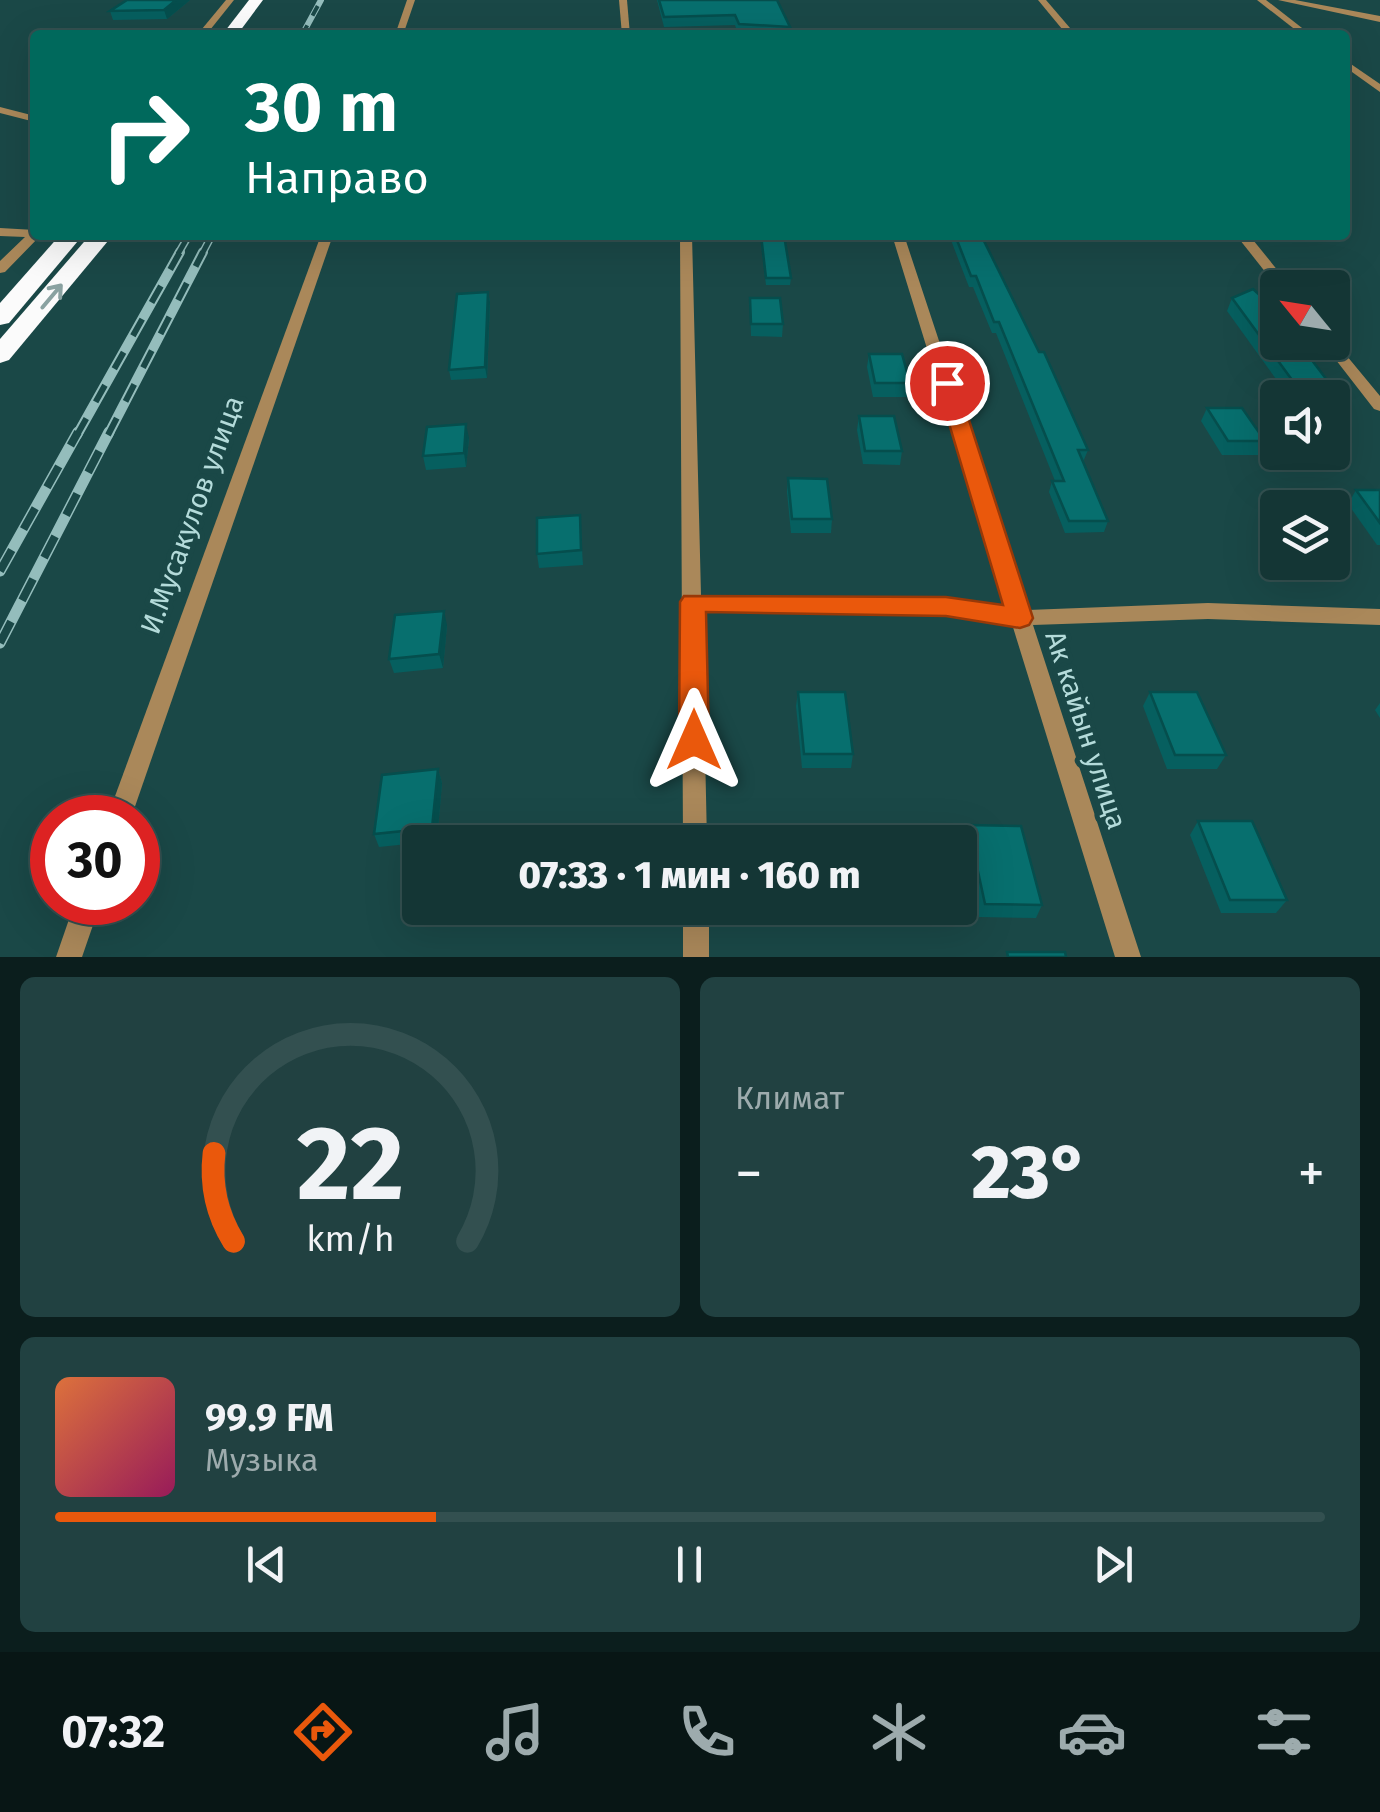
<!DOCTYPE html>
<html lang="ru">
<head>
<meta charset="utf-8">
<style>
  body { margin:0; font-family:"Fira Sans",sans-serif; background:#214141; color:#f1f3f6; height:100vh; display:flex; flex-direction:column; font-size:38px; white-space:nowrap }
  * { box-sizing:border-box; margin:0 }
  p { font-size:32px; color:#9dabad }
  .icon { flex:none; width:55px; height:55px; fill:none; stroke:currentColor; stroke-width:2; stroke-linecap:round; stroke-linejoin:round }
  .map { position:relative; height:957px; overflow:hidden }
  .drawer { display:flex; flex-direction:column; gap:20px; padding:20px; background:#0b1e1d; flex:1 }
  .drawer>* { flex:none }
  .hud { position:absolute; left:30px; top:30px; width:1320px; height:210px; border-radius:10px; box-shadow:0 10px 40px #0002,0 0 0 2px #335050; background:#00695c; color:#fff; overflow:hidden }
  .needle { width:65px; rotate:300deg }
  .buttons { position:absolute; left:1260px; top:270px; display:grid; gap:20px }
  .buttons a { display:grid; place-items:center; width:90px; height:90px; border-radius:10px; background:#143635; box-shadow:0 10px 40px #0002,0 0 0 2px #335050; font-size:50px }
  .speed { position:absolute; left:30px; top:795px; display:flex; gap:20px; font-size:50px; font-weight:700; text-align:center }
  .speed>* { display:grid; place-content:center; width:130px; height:130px; border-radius:50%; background:#143635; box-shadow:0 10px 40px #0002,0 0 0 2px #335050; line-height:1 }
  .speed .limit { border:15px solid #d22; background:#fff; color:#111 }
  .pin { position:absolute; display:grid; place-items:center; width:85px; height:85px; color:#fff; margin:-42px; border:5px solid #fff; border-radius:50%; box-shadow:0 2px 10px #0007 }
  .me { position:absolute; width:110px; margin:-55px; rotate:0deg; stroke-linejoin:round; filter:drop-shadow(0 0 8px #0008) }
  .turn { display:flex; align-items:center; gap:35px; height:210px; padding:0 50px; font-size:45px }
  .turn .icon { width:130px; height:130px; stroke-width:2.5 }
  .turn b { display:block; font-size:70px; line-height:85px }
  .big { font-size:75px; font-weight:800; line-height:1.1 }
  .drawer .widget { flex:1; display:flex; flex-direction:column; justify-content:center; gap:15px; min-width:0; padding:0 35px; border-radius:15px; background:#214141 }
  .drawer .dial { align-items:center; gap:0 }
  .dial svg { height:260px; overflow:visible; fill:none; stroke:#335050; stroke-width:7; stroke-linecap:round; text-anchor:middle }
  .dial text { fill:#f1f3f6; stroke:none }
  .song { display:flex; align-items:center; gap:30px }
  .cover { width:120px; height:120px; border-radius:15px; background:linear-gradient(135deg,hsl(20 70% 55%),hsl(330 70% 35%)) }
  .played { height:10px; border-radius:5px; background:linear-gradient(90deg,#ea580c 30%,#335050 30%) }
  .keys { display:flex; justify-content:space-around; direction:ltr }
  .heat { display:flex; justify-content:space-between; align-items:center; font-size:55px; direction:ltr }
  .drawer .tiles { flex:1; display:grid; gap:20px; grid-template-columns:1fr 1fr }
  .widget:last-child { grid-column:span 2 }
  .trip { position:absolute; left:402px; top:825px; width:575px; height:100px; border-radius:10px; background:#143635; box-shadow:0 10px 40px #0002,0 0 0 2px #335050; font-weight:800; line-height:100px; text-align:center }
  .tabs { display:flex; height:160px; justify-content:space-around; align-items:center; background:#081615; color:#9dabad }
  .tabs .icon { width:70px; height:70px }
  .tabs .current { color:#ea580c }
  .tabs b { font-size:45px; color:#f1f3f6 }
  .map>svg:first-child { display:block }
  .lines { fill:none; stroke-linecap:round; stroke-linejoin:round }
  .minor { fill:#aa885a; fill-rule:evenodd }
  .highway { fill:#fbfbfb; fill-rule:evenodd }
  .rail-far3-casing { stroke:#94bdbc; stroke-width:6 }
  .rail-far2-casing { stroke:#94bdbc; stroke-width:8 }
  .rail-far1-casing { stroke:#94bdbc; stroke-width:10 }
  .rail-casing { stroke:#94bdbc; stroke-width:11 }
  .rail-far3 { stroke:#1a4847; stroke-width:4; stroke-dasharray:11; stroke-linecap:butt }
  .rail-far2 { stroke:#1a4847; stroke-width:5; stroke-dasharray:15; stroke-linecap:butt }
  .rail-far1 { stroke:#1a4847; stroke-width:6; stroke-dasharray:19; stroke-linecap:butt }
  .rail { stroke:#1a4847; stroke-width:8; stroke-dasharray:24; stroke-linecap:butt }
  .wall { fill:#065f5f }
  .shaded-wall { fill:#054e4d }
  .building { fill:#076f6e; stroke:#054e4d; stroke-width:2.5 }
  .oneway { stroke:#8aa2a1 }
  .route { fill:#ea580c; stroke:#983908; stroke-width:2.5 }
  .labels { text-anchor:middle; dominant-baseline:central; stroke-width:10; stroke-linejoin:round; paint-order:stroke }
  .street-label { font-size:28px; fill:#b4dbda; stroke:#1a4847 }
</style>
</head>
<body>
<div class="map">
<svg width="1380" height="957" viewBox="0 0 1380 957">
  <rect width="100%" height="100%" fill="#1a4847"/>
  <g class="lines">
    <g class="minor">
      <polygon points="226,0 234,0 206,35 197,35"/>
      <polygon points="407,0 415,0 403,35 395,35"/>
      <polygon points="619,0 627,0 630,35 622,35"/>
      <polygon points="1038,0 1046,0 1076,35 1067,35"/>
      <polygon points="1257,0 1266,0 1311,35 1302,35"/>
      <polygon points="1278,0 1295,0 1380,16 1380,22"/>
      <polygon points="1345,60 1380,84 1380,92 1345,67"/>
      <polygon points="0,107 35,116 35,122 0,113"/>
      <polygon points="0,228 35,230 35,235 41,235 5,272 0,273 0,261 25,237 0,236"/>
      <polygon points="321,235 333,235 131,818 107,818"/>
      <polygon points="680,235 692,235 701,595 946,598 1007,608 892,235 904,235 1028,610 1208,603 1380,609 1380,625 1208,619 1033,625 1141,957 1115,957 1012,624 946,614 702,610 707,842 683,842"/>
      <polygon points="1236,235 1249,235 1292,288 1278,288"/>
      <polygon points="1332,338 1380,396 1380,411 1374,409 1322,342 1332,342"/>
      <polygon points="75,902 101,902 82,957 56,957"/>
      <rect x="683" y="908" width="26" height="49"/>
    </g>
    <g class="highway">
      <polygon points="249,0 263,0 237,35 222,35"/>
      <polygon points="60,235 83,235 9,323 0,325 0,303"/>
      <polygon points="90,235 113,235 9,360 0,363 0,339"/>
    </g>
    <g class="rail-far3-casing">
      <polyline id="rail-far3" points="302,35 321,0"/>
    </g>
    <g class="rail-far2-casing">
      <g id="rail-far2">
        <polyline points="178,254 189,235"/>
        <polyline points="202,254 212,235"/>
      </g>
    </g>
    <g class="rail-far1-casing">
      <g id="rail-far1">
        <polyline points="77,435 180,252"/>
        <polyline points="108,435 203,252"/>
      </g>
    </g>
    <g class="rail-casing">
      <g id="rail">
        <polyline points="0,571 78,432"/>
        <polyline points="0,643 109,432"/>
      </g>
    </g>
    <use href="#rail-far3" class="rail-far3"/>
    <use href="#rail-far2" class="rail-far2"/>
    <use href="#rail-far1" class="rail-far1"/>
    <use href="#rail" class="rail"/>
  </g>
  <g class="wall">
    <polygon points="190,0 167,19 113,20 110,11"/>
    <polygon points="657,0 777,0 790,27 789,35 738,34 735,25 664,27"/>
    <polygon points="760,235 784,235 791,278 790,285 766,285"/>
    <polygon points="949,235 981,235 1088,450 1083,462 1108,521 1104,532 1065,533 1049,492 1052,481 1055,481 996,333 992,333 973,287 969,287"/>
    <polygon points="488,292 490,302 487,378 451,380 449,370"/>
    <polygon points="750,298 783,324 782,337 751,336"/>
    <polygon points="1232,298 1330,384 1323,398 1289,397 1227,311"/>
    <polygon points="869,354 910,383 907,397 873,397 867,367"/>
    <polygon points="1207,408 1265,441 1258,455 1222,455 1201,421"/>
    <polygon points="859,416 902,451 900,465 863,464 857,430"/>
    <polygon points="469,438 466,467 426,470 423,456"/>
    <polygon points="788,478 832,519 831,533 791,533 787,492"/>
    <polygon points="1356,490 1380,490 1380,545 1377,545 1348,504"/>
    <polygon points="580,515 583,565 539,568 537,554"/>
    <polygon points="447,625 443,668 394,673 389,659"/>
    <polygon points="798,692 853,754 851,768 802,768 796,706"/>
    <polygon points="1150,692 1226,755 1217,769 1167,769 1143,706"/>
    <polygon points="1380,703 1380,718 1375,710"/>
    <polygon points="438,769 442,783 437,841 379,847 374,834"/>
    <polygon points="1198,821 1287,900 1276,913 1221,913 1190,835"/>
    <polygon points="968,825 1042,905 1036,918 979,917 963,839"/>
  </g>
  <g class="shaded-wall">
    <polygon points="176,0 190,0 167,19 164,10"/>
    <polygon points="488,292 490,302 487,378 485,367"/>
    <polygon points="466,424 469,438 466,467 464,453"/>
    <polygon points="444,611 447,625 443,668 439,654"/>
    <polygon points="438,769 442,783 437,841 432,828"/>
  </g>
  <g class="building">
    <polygon points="127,0 176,0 164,10 110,11"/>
    <polygon points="659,0 777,0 790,27 739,24 735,15 664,17"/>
    <polygon points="761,235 784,235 791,278 766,278"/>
    <polygon points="955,235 981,235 1039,352 1044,352 1088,450 1078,450 1108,521 1069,521 1052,481 1064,481 999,322 994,322 976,276 971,276"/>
    <polygon points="1253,289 1263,298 1278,316 1278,342 1298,342 1330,384 1295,384 1232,298"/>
    <polygon points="488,292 485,367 449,370 457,294"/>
    <polygon points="750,298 780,298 783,324 751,324"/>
    <polygon points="869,354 902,354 910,383 875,383"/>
    <polygon points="1207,408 1242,408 1265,441 1228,441"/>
    <polygon points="859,416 894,416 902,451 865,451"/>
    <polygon points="466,424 464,453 423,456 427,427"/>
    <polygon points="788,478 827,479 832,519 792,519"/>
    <polygon points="1356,490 1380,490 1380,523"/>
    <polygon points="580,515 581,550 537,554 537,518"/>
    <polygon points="444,611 439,654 389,659 395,615"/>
    <polygon points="798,692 845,692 853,754 804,754"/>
    <polygon points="1150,692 1197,692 1226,755 1175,755"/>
    <polygon points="438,769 432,828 374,834 382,775"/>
    <polygon points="1198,821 1252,821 1287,900 1230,900"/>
    <polygon points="968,825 1021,826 1042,905 985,904"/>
    <polygon points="1007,952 1065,952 1066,957 1008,957"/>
  </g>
  <defs><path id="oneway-shaft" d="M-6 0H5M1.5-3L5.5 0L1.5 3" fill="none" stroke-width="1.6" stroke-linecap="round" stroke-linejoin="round" transform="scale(2.5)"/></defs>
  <use class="oneway" href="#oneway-shaft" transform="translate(52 296) rotate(-50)"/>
  <polygon class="route" points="947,377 957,383 1033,618 1029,625 1020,628 946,616 706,612 709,740 704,748 694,752 684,748 679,740 680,602 684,596 946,597 1003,605 937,383"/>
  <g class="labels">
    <g class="street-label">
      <text transform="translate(192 515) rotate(-70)">И.Мусакулов улица</text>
      <text transform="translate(1086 730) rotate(72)">Ак кайын улица</text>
    </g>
  </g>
</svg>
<div class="buttons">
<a><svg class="needle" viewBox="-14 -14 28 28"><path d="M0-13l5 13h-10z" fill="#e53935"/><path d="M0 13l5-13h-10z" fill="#9dabad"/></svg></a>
<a><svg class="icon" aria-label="sound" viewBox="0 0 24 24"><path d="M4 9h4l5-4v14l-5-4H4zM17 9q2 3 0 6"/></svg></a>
<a><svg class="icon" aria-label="layers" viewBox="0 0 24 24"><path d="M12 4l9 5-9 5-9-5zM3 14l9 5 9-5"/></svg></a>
</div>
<div class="speed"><div class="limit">30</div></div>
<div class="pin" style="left:947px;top:383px;background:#d93025"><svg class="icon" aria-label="arrive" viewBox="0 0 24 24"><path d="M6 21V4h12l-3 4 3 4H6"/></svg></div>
<svg class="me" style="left:694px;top:740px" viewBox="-20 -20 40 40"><path d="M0-17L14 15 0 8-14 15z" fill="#ea580c" stroke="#fff" stroke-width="4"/></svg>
<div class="trip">07:33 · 1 мин · 160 m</div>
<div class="hud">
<div class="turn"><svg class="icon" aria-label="right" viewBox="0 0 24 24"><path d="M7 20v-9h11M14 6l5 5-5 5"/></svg><div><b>30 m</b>Направо</div></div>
</div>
</div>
<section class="drawer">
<div class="tiles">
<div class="widget dial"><svg viewBox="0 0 100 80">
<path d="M14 69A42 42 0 1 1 86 69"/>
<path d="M14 69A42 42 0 0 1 8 42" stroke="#ea580c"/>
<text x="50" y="56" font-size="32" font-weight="700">22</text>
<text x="50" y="72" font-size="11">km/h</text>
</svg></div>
<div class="widget"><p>Климат</p>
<div class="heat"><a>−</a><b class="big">23°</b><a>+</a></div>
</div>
<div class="widget">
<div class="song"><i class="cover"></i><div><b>99.9 FM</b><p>Музыка</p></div></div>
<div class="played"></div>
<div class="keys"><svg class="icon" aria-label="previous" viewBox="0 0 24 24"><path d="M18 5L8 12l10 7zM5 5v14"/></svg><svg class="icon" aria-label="pause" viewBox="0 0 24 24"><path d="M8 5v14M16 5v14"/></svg><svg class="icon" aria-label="next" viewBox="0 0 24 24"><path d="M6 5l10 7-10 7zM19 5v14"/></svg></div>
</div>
</div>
</section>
<nav class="tabs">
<b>07:32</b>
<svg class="icon current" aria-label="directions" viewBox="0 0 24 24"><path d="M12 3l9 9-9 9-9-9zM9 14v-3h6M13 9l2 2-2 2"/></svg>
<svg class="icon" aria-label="music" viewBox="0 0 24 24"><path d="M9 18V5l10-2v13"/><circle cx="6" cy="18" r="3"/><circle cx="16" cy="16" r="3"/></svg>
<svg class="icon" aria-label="phone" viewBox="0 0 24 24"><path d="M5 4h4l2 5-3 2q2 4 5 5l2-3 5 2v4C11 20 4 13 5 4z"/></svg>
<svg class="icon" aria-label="climate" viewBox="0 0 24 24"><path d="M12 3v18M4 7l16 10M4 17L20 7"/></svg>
<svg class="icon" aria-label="car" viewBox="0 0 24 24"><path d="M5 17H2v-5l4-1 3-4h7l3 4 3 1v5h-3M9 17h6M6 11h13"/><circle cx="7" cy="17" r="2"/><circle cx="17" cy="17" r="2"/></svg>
<svg class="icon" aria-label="filters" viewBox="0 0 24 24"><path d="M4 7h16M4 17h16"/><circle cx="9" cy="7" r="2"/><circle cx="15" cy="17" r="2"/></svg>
</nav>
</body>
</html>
